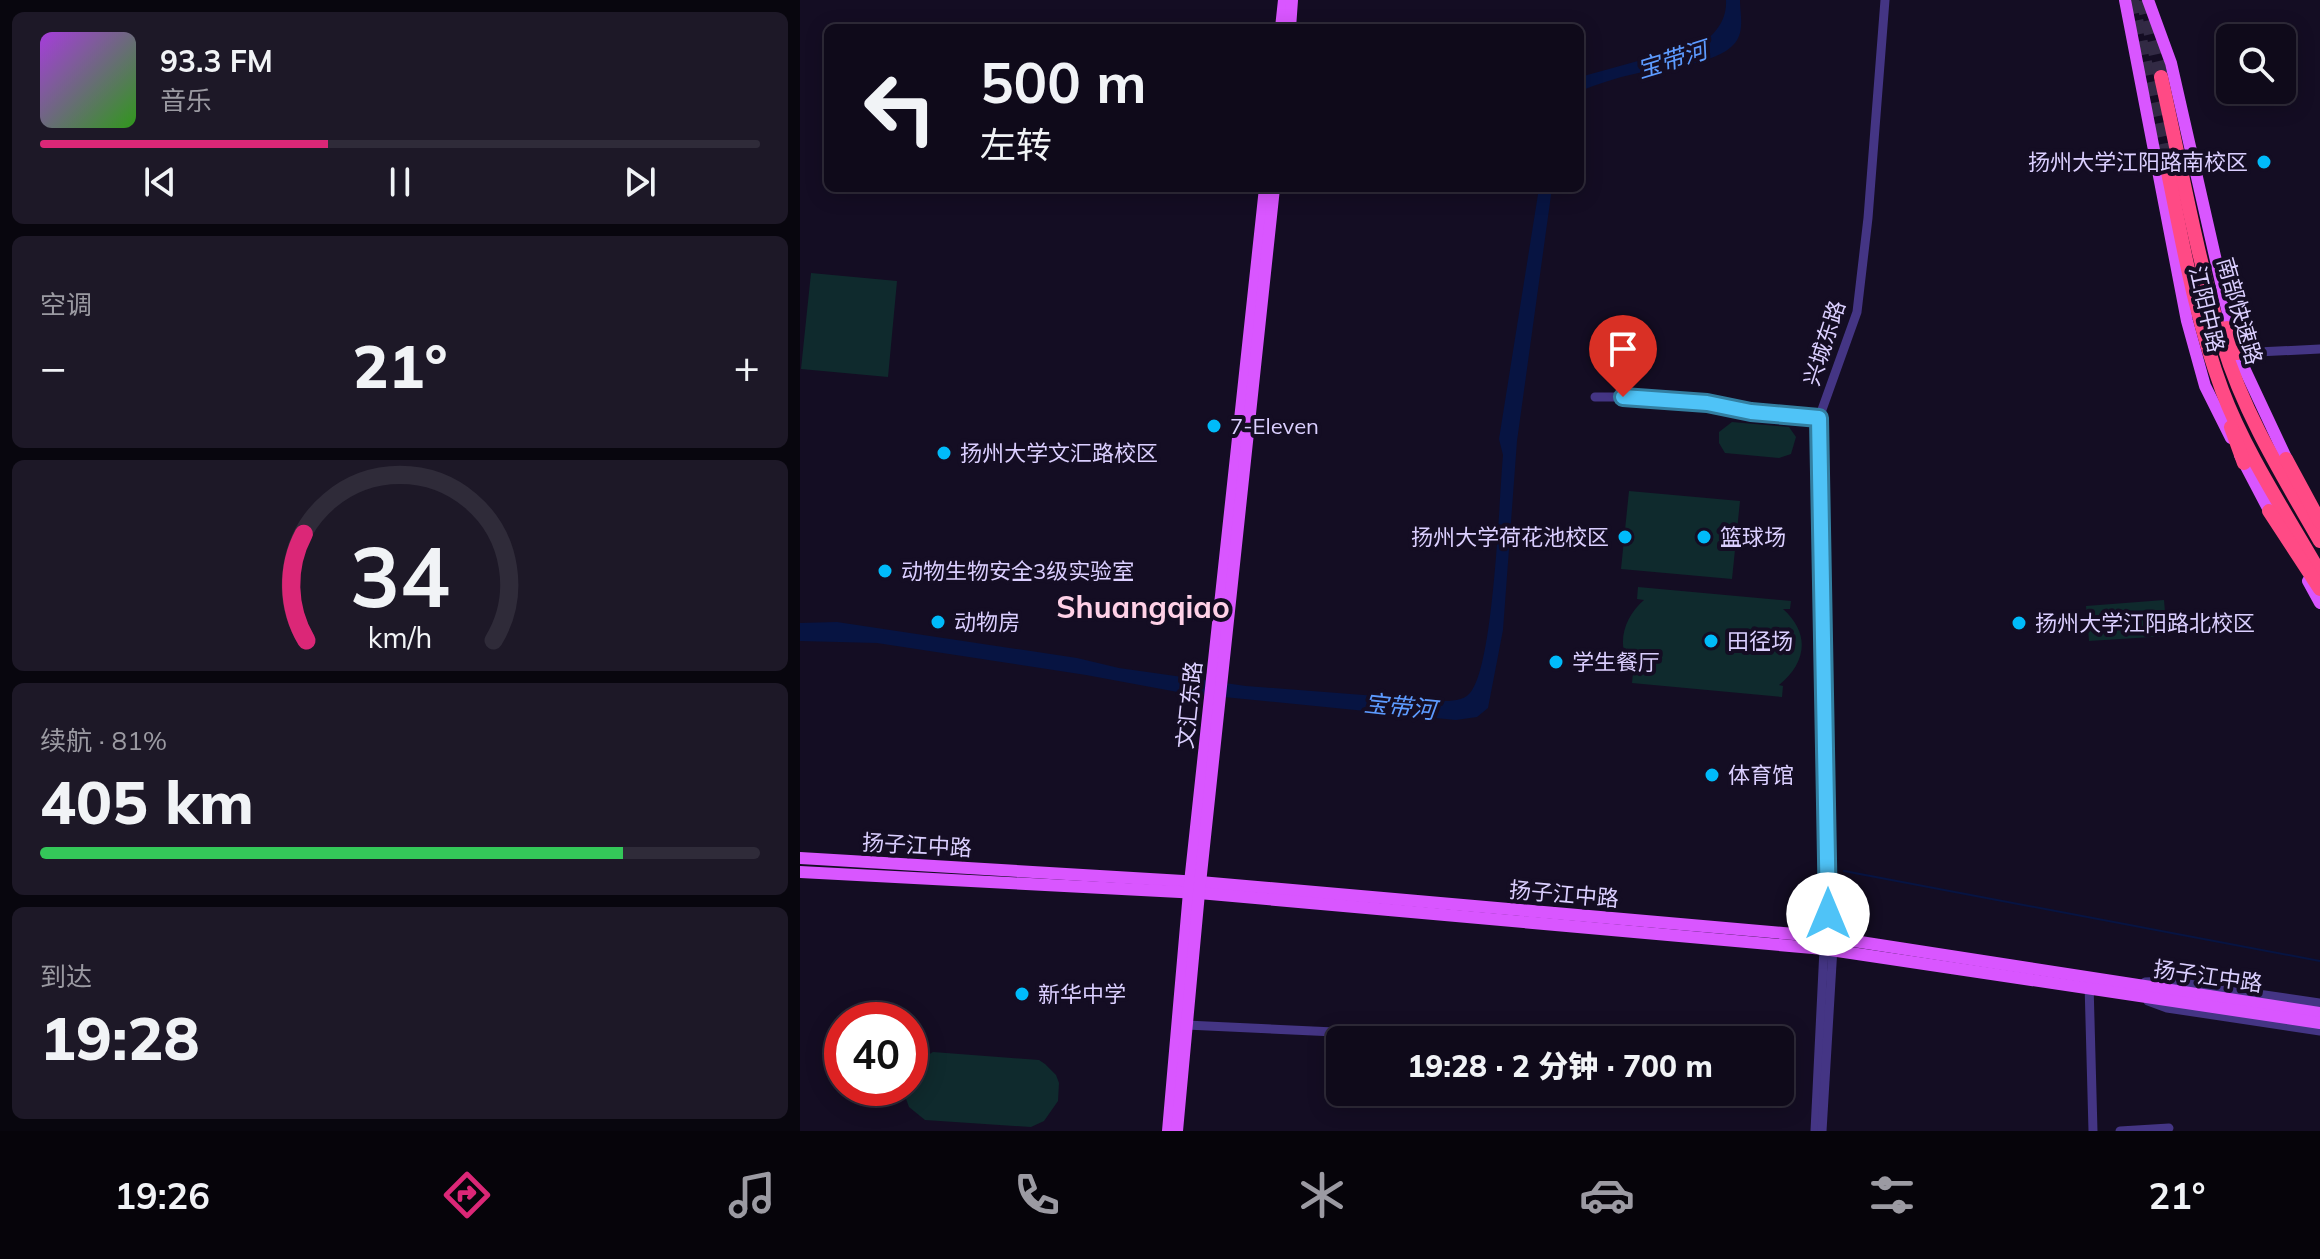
<!DOCTYPE html>
<html lang="zh">
<head>
<meta charset="utf-8">
<style>
  body { margin:0; font-family:Mulish,"Noto Sans SC",sans-serif; background:#1d1827; color:#f1f3f6; height:100vh; display:flex; flex-direction:column; font-size:30px; white-space:nowrap }
  * { box-sizing:border-box; margin:0 }
  p { font-size:26px; color:#9b9aa2 }
  .icon { flex:none; width:44px; height:44px; fill:none; stroke:currentColor; stroke-width:2; stroke-linecap:round; stroke-linejoin:round }
  .map { position:relative; flex:1; overflow:hidden }
  .details { display:flex; flex-direction:column; gap:12px; padding:12px; background:#08060e; width:800px }
  .details>* { flex:none }
  .top-card { position:absolute; left:24px; top:24px; width:760px; height:168px; border-radius:12px; box-shadow:0 4px 20px #0003,0 0 0 2px #2f2b39; background:#0f0a1a; color:#f1f3f6; overflow:hidden }
  .buttons { position:absolute; left:1416px; top:24px; display:grid; gap:16px }
  .buttons a { display:grid; place-items:center; width:80px; height:80px; border-radius:12px; background:#0f0a1a; box-shadow:0 4px 20px #0003,0 0 0 2px #2f2b39; font-size:40px }
  .speed { position:absolute; left:24px; top:1002px; display:flex; gap:16px; font-size:40px; font-weight:700; text-align:center }
  .speed>* { display:grid; place-content:center; width:104px; height:104px; border-radius:50%; background:#0f0a1a; box-shadow:0 4px 20px #0003,0 0 0 2px #2f2b39; line-height:1 }
  .speed .limit { border:12px solid #d22; background:#fff; color:#111 }
  .pin { position:absolute; display:grid; place-items:center; width:68px; height:68px; color:#fff; margin:-82px -34px; border-radius:50% 50% 50% 0; rotate:-45deg; box-shadow:0 0 8px #0007 }
  .pin .icon { rotate:45deg }
  .me { position:absolute; width:88px; margin:-44px; rotate:0deg; stroke-linejoin:round; filter:drop-shadow(0 0 6px #0008) }
  .turn { display:flex; align-items:center; gap:28px; height:168px; padding:0 24px; font-size:36px }
  .turn .icon { width:104px; height:104px; stroke-width:2.5 }
  .turn b { display:block; font-size:56px; line-height:68px }
  .big { font-size:60px; font-weight:800; line-height:1.1 }
  .details .widget { flex:1; display:flex; flex-direction:column; justify-content:center; gap:12px; min-width:0; padding:0 28px; border-radius:12px; background:#1d1827 }
  .details .dial { align-items:center; gap:0 }
  .dial svg { height:208px; overflow:visible; fill:none; stroke:#2f2b39; stroke-width:7; stroke-linecap:round; text-anchor:middle }
  .dial text { fill:#f1f3f6; stroke:none }
  .song { display:flex; align-items:center; gap:24px }
  .cover { width:96px; height:96px; border-radius:12px; background:linear-gradient(135deg,hsl(280 70% 55%),hsl(110 70% 35%)) }
  .played { height:8px; border-radius:4px; background:linear-gradient(90deg,#db2777 40%,#2f2b39 40%) }
  .keys { display:flex; justify-content:space-around; direction:ltr }
  .heat { display:flex; justify-content:space-between; align-items:center; font-size:44px; direction:ltr }
  .charge { height:12px; border-radius:6px; background:linear-gradient(90deg,#34c759 81%,#2f2b39 0) }
  .trip { position:absolute; left:526px; top:1026px; width:468px; height:80px; border-radius:12px; background:#0f0a1a; box-shadow:0 4px 20px #0003,0 0 0 2px #2f2b39; font-weight:800; line-height:80px; text-align:center }
  .dock { display:flex; height:128px; justify-content:space-around; align-items:center; background:#06040a; color:#9b9aa2 }
  .dock .icon { width:56px; height:56px }
  .dock .active { color:#db2777 }
  .dock b { font-size:36px; color:#f1f3f6 }
  main { display:flex; flex:1; min-height:0 }
  .map>svg:first-child { display:block }
  .green { fill:#0f2a2d }
  .water { fill:#071442 }
  .lines { fill:none; stroke-linecap:round; stroke-linejoin:round }
  .stream { stroke:#071442; stroke-width:2 }
  .highway-tunnel { stroke:#322a44; stroke-width:14; stroke-dasharray:14 7; stroke-linecap:butt }
  .minor { stroke:#443584; stroke-width:9 }
  .major { stroke:#d956ff; stroke-width:12 }
  .highway { stroke:#ff4a85; stroke-width:14 }
  .route-casing { stroke:#337fa1; stroke-width:20 }
  .route { stroke:#4fc3f7; stroke-width:14 }
  .poi-dot { fill:#00bbfa; stroke:#140d23; stroke-width:3 }
  .labels { text-anchor:middle; dominant-baseline:central; stroke-width:8; stroke-linejoin:round; paint-order:stroke }
  .poi-label { font-size:22px; fill:#dbcfff; stroke:#140d23; text-anchor:start }
  .street-label { font-size:22px; fill:#dbcfff; stroke:#140d23 }
  .water-label { font-size:24px; font-style:italic; fill:#5d9bff; stroke:#140d23 }
  .district-label { font-size:30px; font-weight:bold; fill:#ffd1e7; stroke:#140d23 }
</style>
</head>
<body>
<main>
<section class="details">
<div class="widget">
<div class="song"><i class="cover"></i><div><b>93.3 FM</b><p>音乐</p></div></div>
<div class="played"></div>
<div class="keys"><svg class="icon" aria-label="previous" viewBox="0 0 24 24"><path d="M18 5L8 12l10 7zM5 5v14"/></svg><svg class="icon" aria-label="pause" viewBox="0 0 24 24"><path d="M8 5v14M16 5v14"/></svg><svg class="icon" aria-label="next" viewBox="0 0 24 24"><path d="M6 5l10 7-10 7zM19 5v14"/></svg></div>
</div>
<div class="widget"><p>空调</p>
<div class="heat"><a>−</a><b class="big">21°</b><a>+</a></div>
</div>
<div class="widget dial"><svg viewBox="0 0 100 80">
<path d="M14 69A42 42 0 1 1 86 69"/>
<path d="M14 69A42 42 0 0 1 13 28" stroke="#db2777"/>
<text x="50" y="56" font-size="32" font-weight="700">34</text>
<text x="50" y="72" font-size="11">km/h</text>
</svg></div>
<div class="widget"><p>续航 · 81%</p><b class="big">405 km</b><div class="charge"></div></div>
<div class="widget"><p>到达</p><b class="big">19:28</b></div>
</section>
<div class="map">
<svg width="1520" height="1131" viewBox="0 0 1520 1131">
  <rect width="100%" height="100%" fill="#140d23"/>
  <g class="green">
    <polygon points="11,273 97,281 88,377 1,369"/>
    <polygon points="932,422 989,427 996,437 991,454 979,458 925,453 919,443 919,432"/>
    <polygon points="829,491 940,501 932,579 821,569"/>
    <path d="M838,587L991,601L990,609H983C1011,634 1006,663 979,685L983,686L982,697L832,683L833,673H838C813,652 822,619 844,600L837,599Z"/>
    <polygon points="1364,600 1367,636 1289,641 1286,606"/>
    <polygon points="133,1052 239,1060 245,1064 256,1075 259,1083 258,1101 244,1121 231,1127 125,1120 109,1107 102,1088 110,1088 111,1065"/>
  </g>
  <g class="water">
    <path d="M926,0H940C940,14 945,31 935,43C916,66 861,67 834,74C816,78 797,84 780,91V77L903,43C917,32 927,19 926,0Z"/>
    <path d="M739,188H752L717,441L703,630L688,708L677,717L656,720L383,693L286,675L77,643L0,641V623L37,622L277,658L319,668L446,686L641,701C651,701 663,701 670,693C694,666 699,499 703,455L699,439Z"/>
  </g>
  <g class="lines">
    <polyline class="stream" points="1044,871 1520,961"/>
    <g class="highway-tunnel">
      <polyline points="1332,0 1368,172"/>
      <polyline points="1343,0 1361,77"/>
    </g>
    <g class="minor">
      <polyline points="1437,353 1520,349"/>
      <polyline points="795,397 851,397 858,400 907,403 951,412 1019,418"/>
      <polyline points="1345,982 1367,981 1520,1003"/>
      <polyline points="1289,983 1293,1131"/>
      <polyline points="1348,1001 1367,1008 1520,1031"/>
      <polyline points="386,1025 642,1037"/>
      <polyline points="1015,1131 1024,949 1028,937 1019,418 1057,312 1068,218 1085,0"/>
      <polyline points="1022,1131 1033,947"/>
      <polyline points="1320,1131 1369,1128"/>
    </g>
    <g class="major">
      <polyline points="1325,0 1387,321 1405,386 1431,438"/>
      <polyline points="1348,0 1371,63 1437,353 1489,464"/>
      <polyline points="481,28 484,0"/>
      <polyline points="490,28 492,0"/>
      <polyline points="1440,455 1472,516"/>
      <polyline points="1508,581 1520,603"/>
      <polyline points="0,858 400,882 1028,937 1520,1013"/>
      <polyline points="0,872 399,893 1024,949 1520,1023"/>
      <polyline points="368,1131 389,892 465,188"/>
      <polyline points="377,1131 399,893 474,188"/>
    </g>
    <g class="highway">
      <path d="M1361,77C1381,166 1397,257 1423,344C1444,414 1484,478 1520,541"/>
      <path d="M1368,172C1383,245 1396,320 1422,390C1445,452 1487,515 1520,573"/>
      <polyline points="1427,328 1437,353"/>
      <polyline points="1431,427 1444,463"/>
      <polyline points="1486,459 1520,522"/>
      <polyline points="1469,511 1520,589"/>
    </g>
  </g>
  <g class="lines">
    <g class="route-casing">
      <polyline id="route" points="823,397 907,403 951,412 1019,418 1028,914"/>
    </g>
    <use href="#route" class="route"/>
  </g>
  <g class="poi-dot">
    <circle cx="1464" cy="162" r="8"/>
    <circle cx="414" cy="426" r="8"/>
    <circle cx="144" cy="453" r="8"/>
    <circle cx="825" cy="537" r="8"/>
    <circle cx="904" cy="537" r="8"/>
    <circle cx="85" cy="571" r="8"/>
    <circle cx="138" cy="622" r="8"/>
    <circle cx="1219" cy="623" r="8"/>
    <circle cx="911" cy="641" r="8"/>
    <circle cx="756" cy="662" r="8"/>
    <circle cx="912" cy="775" r="8"/>
    <circle cx="222" cy="994" r="8"/>
  </g>
  <g class="labels">
    <g class="poi-label">
      <text x="1448" y="162" text-anchor="end">扬州大学江阳路南校区</text>
      <text x="430" y="426">7-Eleven</text>
      <text x="160" y="453">扬州大学文汇路校区</text>
      <text x="809" y="537" text-anchor="end">扬州大学荷花池校区</text>
      <text x="920" y="537">篮球场</text>
      <text x="101" y="571">动物生物安全3级实验室</text>
      <text x="154" y="622">动物房</text>
      <text x="1235" y="623">扬州大学江阳路北校区</text>
      <text x="927" y="641">田径场</text>
      <text x="772" y="662">学生餐厅</text>
      <text x="928" y="775">体育馆</text>
      <text x="238" y="994">新华中学</text>
    </g>
    <g class="street-label">
      <text transform="translate(1407 309) rotate(77)">江阳中路</text>
      <text transform="translate(1440 311) rotate(74)">南部快速路</text>
      <text transform="translate(1024 343) rotate(-72)">兴城东路</text>
      <text transform="translate(389 705) rotate(-84)">文汇东路</text>
      <text transform="translate(117 845) rotate(3)">扬子江中路</text>
      <text transform="translate(764 894) rotate(5)">扬子江中路</text>
      <text transform="translate(1408 976) rotate(8)">扬子江中路</text>
    </g>
    <g class="water-label">
      <text transform="translate(872 59) rotate(-17)">宝带河</text>
      <text transform="translate(600 706) rotate(6)">宝带河</text>
    </g>
    <g class="district-label">
      <text x="343" y="607">Shuangqiao</text>
    </g>
  </g>
</svg>
<div class="buttons">
<a><svg class="icon" aria-label="search" viewBox="0 0 24 24"><circle cx="10" cy="10" r="6"/><path d="M15 15l6 6"/></svg></a>
</div>
<div class="speed"><div class="limit">40</div></div>
<div class="pin" style="left:823px;top:397px;background:#d93025"><svg class="icon" aria-label="arrive" viewBox="0 0 24 24"><path d="M6 21V4h12l-3 4 3 4H6"/></svg></div>
<svg class="me" style="left:1028px;top:914px" viewBox="-20 -20 40 40"><circle r="19" fill="#fff"/><path d="M0-13L10 11 0 6-10 11z" fill="#4fc3f7"/></svg>
<div class="trip">19:28 · 2 分钟 · 700 m</div>
<div class="top-card">
<div class="turn"><svg class="icon" aria-label="left" viewBox="0 0 24 24"><path d="M17 20v-9H6M10 6l-5 5 5 5"/></svg><div><b>500 m</b>左转</div></div>
</div>
</div>
</main>
<nav class="dock">
<b>19:26</b>
<svg class="icon active" aria-label="directions" viewBox="0 0 24 24"><path d="M12 3l9 9-9 9-9-9zM9 14v-3h6M13 9l2 2-2 2"/></svg>
<svg class="icon" aria-label="music" viewBox="0 0 24 24"><path d="M9 18V5l10-2v13"/><circle cx="6" cy="18" r="3"/><circle cx="16" cy="16" r="3"/></svg>
<svg class="icon" aria-label="phone" viewBox="0 0 24 24"><path d="M5 4h4l2 5-3 2q2 4 5 5l2-3 5 2v4C11 20 4 13 5 4z"/></svg>
<svg class="icon" aria-label="climate" viewBox="0 0 24 24"><path d="M12 3v18M4 7l16 10M4 17L20 7"/></svg>
<svg class="icon" aria-label="car" viewBox="0 0 24 24"><path d="M5 17H2v-5l4-1 3-4h7l3 4 3 1v5h-3M9 17h6M6 11h13"/><circle cx="7" cy="17" r="2"/><circle cx="17" cy="17" r="2"/></svg>
<svg class="icon" aria-label="filters" viewBox="0 0 24 24"><path d="M4 7h16M4 17h16"/><circle cx="9" cy="7" r="2"/><circle cx="15" cy="17" r="2"/></svg>
<b>21°</b>
</nav>
</body>
</html>
